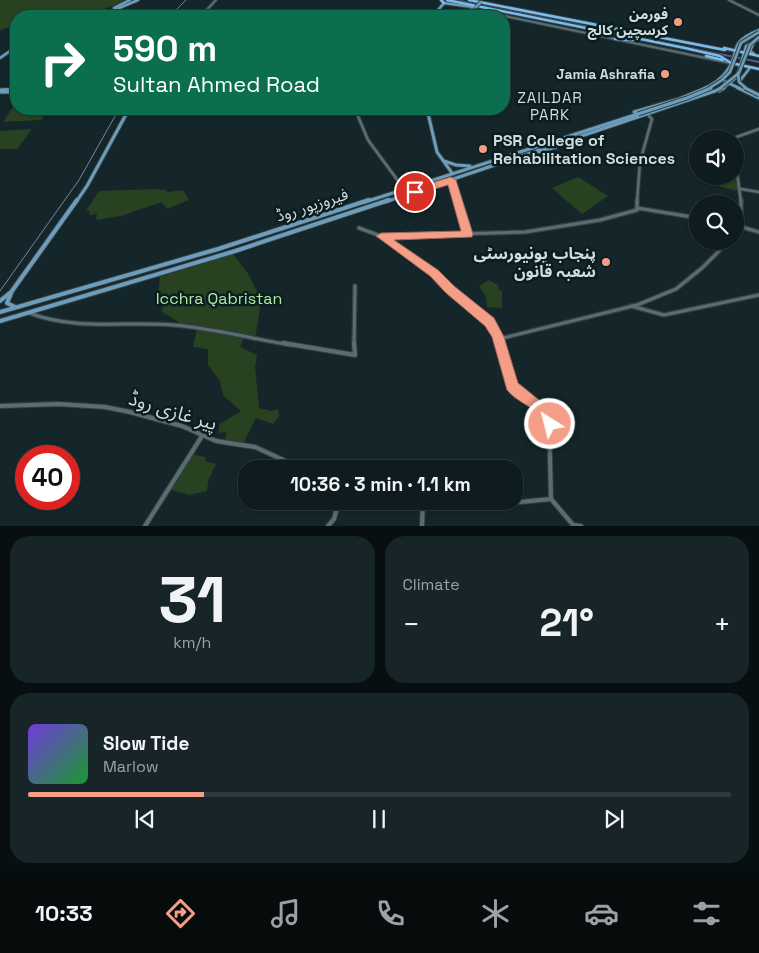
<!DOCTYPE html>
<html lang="en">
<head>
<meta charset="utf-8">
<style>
  body { margin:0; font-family:"Space Grotesk","Noto Sans Arabic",sans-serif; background:#182528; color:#f1f3f6; height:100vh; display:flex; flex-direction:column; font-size:19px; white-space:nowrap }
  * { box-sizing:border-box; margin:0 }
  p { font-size:16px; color:#9ba1a4 }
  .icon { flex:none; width:28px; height:28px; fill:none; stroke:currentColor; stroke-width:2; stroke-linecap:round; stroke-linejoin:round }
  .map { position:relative; height:526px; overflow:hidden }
  .panel { display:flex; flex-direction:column; gap:10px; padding:10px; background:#080f11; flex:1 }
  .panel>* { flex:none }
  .top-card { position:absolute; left:10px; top:10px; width:500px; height:105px; border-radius:20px; box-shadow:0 1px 4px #0004,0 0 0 1px #2f3a3d; background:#0b6e4f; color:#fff; overflow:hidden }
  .controls { position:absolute; left:689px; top:130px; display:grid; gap:10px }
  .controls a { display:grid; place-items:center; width:55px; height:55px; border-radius:50%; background:#0f1c1f; box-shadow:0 1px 4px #0004,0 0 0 1px #2f3a3d; font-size:25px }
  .speed { position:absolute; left:15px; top:445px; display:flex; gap:10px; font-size:25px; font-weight:700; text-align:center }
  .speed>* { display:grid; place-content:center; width:65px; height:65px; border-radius:50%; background:#0f1c1f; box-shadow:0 1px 4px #0004,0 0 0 1px #2f3a3d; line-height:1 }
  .speed .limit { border:8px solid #d22; background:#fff; color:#111 }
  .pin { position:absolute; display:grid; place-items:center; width:42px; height:42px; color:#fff; margin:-21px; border:2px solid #fff; border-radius:50%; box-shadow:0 1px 5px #0007 }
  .me { position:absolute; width:55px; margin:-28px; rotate:324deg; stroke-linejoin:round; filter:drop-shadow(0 0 4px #0008) }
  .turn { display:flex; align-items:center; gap:18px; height:105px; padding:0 20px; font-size:22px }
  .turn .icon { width:65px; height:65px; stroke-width:2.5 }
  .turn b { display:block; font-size:35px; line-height:42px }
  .big { font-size:38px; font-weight:700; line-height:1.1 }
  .panel .card { flex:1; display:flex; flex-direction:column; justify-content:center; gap:8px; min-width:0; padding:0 18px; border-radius:20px; background:#182528 }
  .panel .dial { align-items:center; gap:0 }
  .dial b { font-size:65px; line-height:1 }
  .song { display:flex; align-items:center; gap:15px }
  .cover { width:60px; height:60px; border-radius:8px; background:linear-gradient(135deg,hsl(260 70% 55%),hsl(130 70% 35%)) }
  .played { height:5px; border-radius:2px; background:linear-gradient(90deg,#f49e87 25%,#2f3a3d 25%) }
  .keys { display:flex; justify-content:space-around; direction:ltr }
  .heat { display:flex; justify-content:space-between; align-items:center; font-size:28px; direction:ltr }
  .panel .tiles { flex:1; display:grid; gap:10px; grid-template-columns:1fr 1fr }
  .card:last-child { grid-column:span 2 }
  .trip { position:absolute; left:238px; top:460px; width:285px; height:50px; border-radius:20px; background:#0f1c1f; box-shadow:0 1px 4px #0004,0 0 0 1px #2f3a3d; font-weight:700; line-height:50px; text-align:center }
  .dock { display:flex; height:80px; justify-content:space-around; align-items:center; background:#060b0c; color:#9ba1a4 }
  .dock .icon { width:35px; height:35px }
  .dock .on { color:#f49e87 }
  .dock b { font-size:22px; color:#f1f3f6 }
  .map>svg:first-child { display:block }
  .green { fill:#284221 }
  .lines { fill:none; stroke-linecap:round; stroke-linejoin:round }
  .stream { stroke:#7a82a6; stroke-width:1 }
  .canal { stroke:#555c8f; stroke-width:2 }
  .highway-tunnel { stroke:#304144; stroke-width:2.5; stroke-dasharray:2.5 1; stroke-linecap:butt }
  .minor-far3-casing { stroke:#334043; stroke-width:4 }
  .minor-far2-casing { stroke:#334043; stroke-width:4.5 }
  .minor-far1-casing { stroke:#334043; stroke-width:5.5 }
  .minor-casing { stroke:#334043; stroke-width:6 }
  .major-far2-casing { stroke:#334043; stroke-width:4.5 }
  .major-far1-casing { stroke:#334043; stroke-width:5 }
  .major-casing { stroke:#334043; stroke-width:6 }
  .highway-casing { stroke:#334043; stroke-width:4.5 }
  .minor-far3 { stroke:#5a6e72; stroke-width:2 }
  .minor-far2 { stroke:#5a6e72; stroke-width:2.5 }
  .minor-far1 { stroke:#5a6e72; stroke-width:3 }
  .minor { stroke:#5a6e72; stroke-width:4 }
  .major-far2 { stroke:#6e9dbc; stroke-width:2.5 }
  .major-far1 { stroke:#6e9dbc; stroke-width:3 }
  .major { stroke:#6e9dbc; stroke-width:4 }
  .highway { stroke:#7bbcee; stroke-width:2.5 }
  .major-bridge-far1-casing { stroke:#334043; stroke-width:4.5; stroke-linecap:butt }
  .major-bridge-casing { stroke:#334043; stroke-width:5; stroke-linecap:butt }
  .major-bridge-far1 { stroke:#6e9dbc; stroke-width:2.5 }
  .major-bridge { stroke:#6e9dbc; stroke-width:3 }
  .route { fill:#f49e87; stroke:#9f6758 }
  .poi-dot { fill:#f49e87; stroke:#0a1d1f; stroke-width:2 }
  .labels { text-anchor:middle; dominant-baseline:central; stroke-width:5; stroke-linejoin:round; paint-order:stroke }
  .far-poi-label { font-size:14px; font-weight:bold; fill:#d0dcdd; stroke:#0a1d1f; text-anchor:end }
  .far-neighbourhood-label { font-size:15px; letter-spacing:1px; fill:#d0dcdd; stroke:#0a1d1f }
  .poi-label { font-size:16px; font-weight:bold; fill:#d0dcdd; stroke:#0a1d1f; text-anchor:start }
  .street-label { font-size:16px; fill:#d0dcdd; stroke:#0a1d1f }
  .park-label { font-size:16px; fill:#afe8a1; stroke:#0a1d1f }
  .near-street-label { font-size:19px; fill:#d0dcdd; stroke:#0a1d1f }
</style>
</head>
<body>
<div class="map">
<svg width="759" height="526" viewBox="0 0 759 526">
  <rect width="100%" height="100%" fill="#142629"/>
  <g class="green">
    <polygon points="0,0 124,0 124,1 88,16 72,15 16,16 16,25 0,30"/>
    <polygon points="15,104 16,109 49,109 41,120 3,122"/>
    <polygon points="32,129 17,149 0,149 0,131"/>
    <polygon points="578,177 608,196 582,214 552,188"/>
    <polygon points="713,179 739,179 741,192 714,185"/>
    <polygon points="156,189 166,190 167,192 183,190 189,200 167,209 162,202 121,216 96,220 97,214 89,215 90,211 86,211 99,191"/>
    <polygon points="233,254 249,275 260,298 260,308 255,339 244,337 240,347 257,355 255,367 259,408 271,411 278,409 279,416 273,424 256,418 243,444 225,442 226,432 219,433 219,425 241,411 223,395 220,381 208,365 208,349 193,347 197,329 187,327 162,312 164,299 158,295 160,277"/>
    <polygon points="489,280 498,285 499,290 502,291 502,308 487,307 486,297 479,286"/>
    <polygon points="190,454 206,457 205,461 216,464 208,481 207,491 189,495 168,489"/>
  </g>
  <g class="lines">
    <g class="stream">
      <polyline points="170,16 186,0"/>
      <polyline points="0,291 79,180 119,109"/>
    </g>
    <polyline class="canal" points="456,0 759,62"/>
    <g class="highway-tunnel">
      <polyline points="725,50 751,55"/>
      <polyline points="730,62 748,65"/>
    </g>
    <g class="minor-far3-casing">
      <g id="minor-far3">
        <polyline points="729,0 759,15"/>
        <polyline points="471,9 730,63"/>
        <polyline points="201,16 216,0"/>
      </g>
    </g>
    <g class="minor-far2-casing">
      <g id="minor-far2">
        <polyline points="355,109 368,140 404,189"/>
        <polyline points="731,139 759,129"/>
        <polyline points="735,158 741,202"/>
        <polyline points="451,180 458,202"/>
        <polyline points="741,189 759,192"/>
        <polyline points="637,202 640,162 652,119 649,116"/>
      </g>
    </g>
    <g class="minor-far1-casing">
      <g id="minor-far1">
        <polyline points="457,200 468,234"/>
        <polyline points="741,200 741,226"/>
        <polyline points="637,208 637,200"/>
        <polyline points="735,225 759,232"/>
        <polyline points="359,228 378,235 434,273 450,290 489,322 500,345"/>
        <polyline points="735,235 744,227"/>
        <polyline points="381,236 525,232 600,220 637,210 637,208 698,218"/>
        <polyline points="631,306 664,315 759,295"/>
        <path d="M29,313C77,331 124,321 174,325C211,328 253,339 291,345"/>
        <polyline points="499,339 637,305 676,289 702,268 729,241"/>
        <polyline points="354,345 355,286"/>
      </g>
    </g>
    <g class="minor-casing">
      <g id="minor">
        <polyline points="283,343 355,355 354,343"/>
        <polyline points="500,343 512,386 549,416 551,499"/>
        <polyline points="0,406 58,404 105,407 130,412 182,426 216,441 255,447 303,469"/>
        <polyline points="551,499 574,526"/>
        <polyline points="495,501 510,503 551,499"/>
        <polyline points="574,525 581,526"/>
        <polyline points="145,526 202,436"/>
        <polyline points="328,526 334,519 339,501"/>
        <polyline points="422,526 423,501"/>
      </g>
    </g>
    <g class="major-far2-casing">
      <g id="major-far2">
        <polyline points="114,8 130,0"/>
        <polyline points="100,16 138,0"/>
        <polyline points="433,16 444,3 473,7"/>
        <polyline points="754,42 750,51 754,54"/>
        <polyline points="0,58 16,47"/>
        <polyline points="720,79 741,89"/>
        <polyline points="739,82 749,69"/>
        <polyline points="13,89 16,89"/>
        <path d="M703,89C712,85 720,80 726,72C742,52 725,44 759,30"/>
        <polyline points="722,89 737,77 746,46 759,39"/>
      </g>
    </g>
    <g class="major-far1-casing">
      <g id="major-far1">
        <polyline points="738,88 759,98"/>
        <polyline points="0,90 16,89"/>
        <polyline points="719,91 724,88"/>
        <polyline points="0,92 16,92"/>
        <polyline points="427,109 437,152 452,173"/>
        <polyline points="634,112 679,99 706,88"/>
        <polyline points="539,152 556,147"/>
        <polyline points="444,161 456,165 470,166"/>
        <polyline points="76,202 87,186 129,109"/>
        <polyline points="365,202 638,114"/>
        <polyline points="385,202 715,91"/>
      </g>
    </g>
    <g class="major-casing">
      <g id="major">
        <polyline points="0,301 11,292"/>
        <polyline points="15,307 7,303 12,291 77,200"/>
        <polyline points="0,312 218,249 369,200"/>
        <polyline points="0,321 232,252 389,200"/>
      </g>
    </g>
    <g class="highway-casing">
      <g id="highway">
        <polyline points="441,0 444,3"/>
        <polyline points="447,0 685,48 720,56 731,63 759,69"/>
        <polyline points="469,0 725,50"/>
        <polyline points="615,39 633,40"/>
        <polyline points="724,48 759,56"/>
        <polyline points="706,56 723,60"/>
      </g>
    </g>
    <use href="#minor-far3" class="minor-far3"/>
    <use href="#minor-far2" class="minor-far2"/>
    <use href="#minor-far1" class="minor-far1"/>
    <use href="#minor" class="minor"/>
    <use href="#major-far2" class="major-far2"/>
    <use href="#major-far1" class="major-far1"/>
    <use href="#major" class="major"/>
    <use href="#highway" class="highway"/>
    <g class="major-bridge-far1-casing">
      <g id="major-bridge-far1">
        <polyline points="476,7 481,2"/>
        <polyline points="738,73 739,82 747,89"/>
        <polyline points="708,89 722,80 730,72 741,43 759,32"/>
        <polyline points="719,89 739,73 750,45 759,37"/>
      </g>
    </g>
    <g class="major-bridge-casing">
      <g id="major-bridge">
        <polyline points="745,88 759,95"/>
        <polyline points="715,91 721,88"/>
        <polyline points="638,114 687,98 711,88"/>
      </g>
    </g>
    <use href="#major-bridge-far1" class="major-bridge-far1"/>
    <use href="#major-bridge" class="major-bridge"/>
  </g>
  <path class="route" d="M451,177L456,180L473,234L472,237L394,240L438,270L454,286L494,318L504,337L518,383L554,412L557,424L555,428L550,430L545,428C544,426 543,423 542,420C536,407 516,402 507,390L492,337L485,326L446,293L430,276L376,236L381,233L461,231L448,185L415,195L410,192L411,189Z"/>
  <g class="poi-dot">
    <circle cx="678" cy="22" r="5"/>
    <circle cx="665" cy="74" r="5"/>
    <circle cx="483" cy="149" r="5"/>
    <circle cx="606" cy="262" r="5"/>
  </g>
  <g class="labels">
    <g class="far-poi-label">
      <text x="668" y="14">فورمن<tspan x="668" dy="16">کرسچین کالج</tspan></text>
      <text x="655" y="74">Jamia Ashrafia</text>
    </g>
    <g class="far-neighbourhood-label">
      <text x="550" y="97">ZAILDAR<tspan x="550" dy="17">PARK</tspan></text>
    </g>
    <g class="poi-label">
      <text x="493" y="140">PSR College of<tspan x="493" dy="18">Rehabilitation Sciences</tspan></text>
      <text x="596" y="253" text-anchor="end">پنجاب یونیورسٹی<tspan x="596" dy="18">شعبہ قانون</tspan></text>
    </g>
    <g class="street-label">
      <text transform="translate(312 205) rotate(-18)">فیروزپور روڈ</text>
    </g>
    <g class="park-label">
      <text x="219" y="298">Icchra Qabristan</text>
    </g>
    <g class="near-street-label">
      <text transform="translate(173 411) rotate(17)">پیر غازی روڈ</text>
    </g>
  </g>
</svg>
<div class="controls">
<a><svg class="icon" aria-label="sound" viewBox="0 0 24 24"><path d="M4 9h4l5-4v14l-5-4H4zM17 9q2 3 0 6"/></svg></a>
<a><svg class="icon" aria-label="search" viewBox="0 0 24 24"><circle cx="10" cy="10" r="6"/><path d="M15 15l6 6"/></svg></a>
</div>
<div class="speed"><div class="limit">40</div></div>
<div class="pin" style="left:415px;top:192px;background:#d93025"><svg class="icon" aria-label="arrive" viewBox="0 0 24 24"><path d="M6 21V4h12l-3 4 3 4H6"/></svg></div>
<svg class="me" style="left:550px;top:424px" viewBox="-20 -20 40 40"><circle r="17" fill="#f49e87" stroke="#fff" stroke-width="3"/><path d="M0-11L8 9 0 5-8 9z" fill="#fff"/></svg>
<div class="trip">10:36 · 3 min · 1.1 km</div>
<div class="top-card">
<div class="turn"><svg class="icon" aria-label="right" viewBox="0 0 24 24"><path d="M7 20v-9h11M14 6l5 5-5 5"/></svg><div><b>590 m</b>Sultan Ahmed Road</div></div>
</div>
</div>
<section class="panel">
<div class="tiles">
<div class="card dial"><b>31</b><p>km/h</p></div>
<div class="card"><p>Climate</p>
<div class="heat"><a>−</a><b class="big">21°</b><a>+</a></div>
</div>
<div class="card">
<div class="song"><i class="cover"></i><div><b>Slow Tide</b><p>Marlow</p></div></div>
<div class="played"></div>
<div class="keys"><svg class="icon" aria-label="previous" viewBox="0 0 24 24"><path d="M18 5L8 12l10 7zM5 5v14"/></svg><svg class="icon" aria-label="pause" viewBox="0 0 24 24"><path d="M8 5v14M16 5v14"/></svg><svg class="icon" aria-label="next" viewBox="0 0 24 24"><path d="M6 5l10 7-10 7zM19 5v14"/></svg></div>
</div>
</div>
</section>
<nav class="dock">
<b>10:33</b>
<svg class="icon on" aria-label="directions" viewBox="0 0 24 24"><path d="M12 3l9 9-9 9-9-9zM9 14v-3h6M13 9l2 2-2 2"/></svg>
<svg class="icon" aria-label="music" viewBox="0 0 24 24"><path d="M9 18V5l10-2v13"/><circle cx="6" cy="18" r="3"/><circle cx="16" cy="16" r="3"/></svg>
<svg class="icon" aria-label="phone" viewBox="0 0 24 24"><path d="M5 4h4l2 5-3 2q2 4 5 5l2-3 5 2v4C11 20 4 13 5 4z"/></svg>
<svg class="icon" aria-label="climate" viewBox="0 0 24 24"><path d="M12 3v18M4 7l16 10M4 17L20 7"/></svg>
<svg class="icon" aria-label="car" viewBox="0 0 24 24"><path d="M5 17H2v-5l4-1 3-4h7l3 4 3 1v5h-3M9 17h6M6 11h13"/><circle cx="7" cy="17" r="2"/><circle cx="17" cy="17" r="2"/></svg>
<svg class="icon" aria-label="filters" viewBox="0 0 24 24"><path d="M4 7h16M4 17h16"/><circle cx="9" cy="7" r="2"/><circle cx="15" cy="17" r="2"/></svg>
</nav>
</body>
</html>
